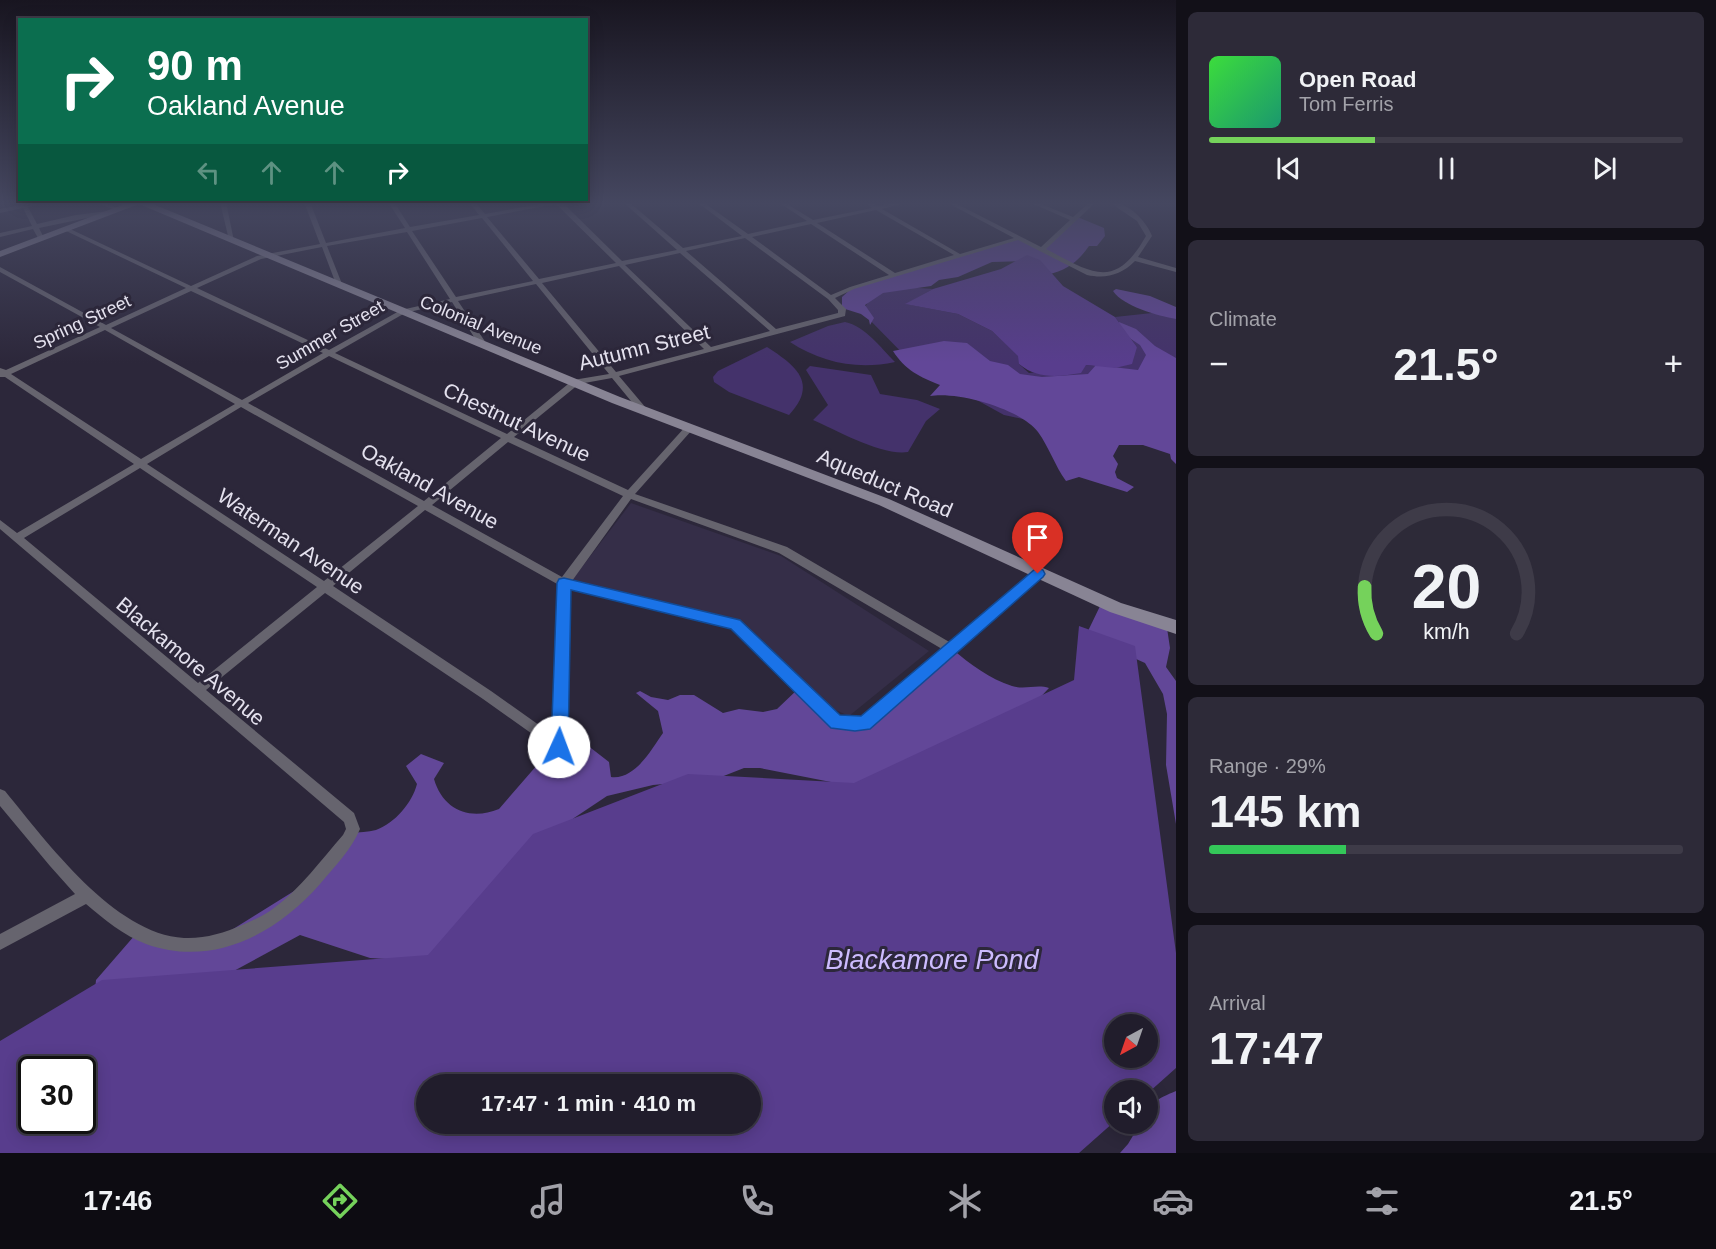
<!DOCTYPE html>
<html lang="en">
<head>
<meta charset="utf-8">
<style>
  body { margin:0; font-family:Arial,sans-serif; background:#2d2a38; color:#f1f3f6; height:100vh; display:flex; flex-direction:column; font-size:22px; white-space:nowrap }
  * { box-sizing:border-box; margin:0 }
  p { font-size:20px; color:#a2a2a9 }
  .icon { flex:none; width:33px; height:33px; fill:none; stroke:currentColor; stroke-width:2; stroke-linecap:round; stroke-linejoin:round }
  .map { position:relative; flex:1; overflow:hidden }
  .side { display:flex; flex-direction:column; gap:12px; padding:12px; background:#121018; width:540px }
  .side>* { flex:none }
  .guide { position:absolute; left:18px; top:18px; width:570px; height:183px; border-radius:0px; box-shadow:0 3px 15px #0003,0 0 0 2px #3e3b48; background:#0b6e4f; color:#fff; overflow:hidden }
  .needle { width:39px; rotate:220deg }
  .controls { position:absolute; left:1104px; top:1014px; display:grid; gap:12px }
  .controls a { display:grid; place-items:center; width:54px; height:54px; border-radius:50%; background:#211d2c; box-shadow:0 3px 15px #0003,0 0 0 2px #3e3b48; font-size:30px }
  .speed { position:absolute; left:18px; top:1056px; display:flex; gap:12px; font-size:30px; font-weight:700; text-align:center }
  .speed>* { display:grid; place-content:center; width:78px; height:78px; border-radius:50%; background:#211d2c; box-shadow:0 3px 15px #0003,0 0 0 2px #3e3b48; line-height:1 }
  .speed .limit { border:3px solid #111; border-radius:9px; background:#fff; color:#111 }
  .pin { position:absolute; display:grid; place-items:center; width:51px; height:51px; color:#fff; margin:-62px -26px; border-radius:50% 50% 50% 0; rotate:-45deg; box-shadow:0 0 6px #0007 }
  .pin .icon { rotate:45deg }
  .me { position:absolute; width:66px; margin:-33px; rotate:2deg; stroke-linejoin:round; filter:drop-shadow(0 0 4px #0008) }
  .turn { display:flex; align-items:center; gap:21px; height:126px; padding:0 30px; font-size:27px }
  .turn .icon { width:78px; height:78px; stroke-width:2.5 }
  .turn b { display:block; font-size:42px; line-height:51px }
  .lanes { display:flex; align-items:center; height:57px; padding:0 30px; background:#0003; justify-content:center; gap:30px; direction:ltr }
  .lanes .off { opacity:.35 }
  .big { font-size:45px; font-weight:600; line-height:1.1 }
  .side .tile { flex:1; display:flex; flex-direction:column; justify-content:center; gap:9px; min-width:0; padding:0 21px; border-radius:9px; background:#2d2a38 }
  .side .dial { align-items:center; gap:0 }
  .dial svg { height:156px; overflow:visible; fill:none; stroke:#3e3b48; stroke-width:7; stroke-linecap:round; text-anchor:middle }
  .dial text { fill:#f1f3f6; stroke:none }
  .song { display:flex; align-items:center; gap:18px }
  .cover { width:72px; height:72px; border-radius:9px; background:linear-gradient(135deg,hsl(120 70% 55%),hsl(160 70% 35%)) }
  .played { height:6px; border-radius:3px; background:linear-gradient(90deg,#75d25b 35%,#3e3b48 35%) }
  .keys { display:flex; justify-content:space-around; direction:ltr }
  .heat { display:flex; justify-content:space-between; align-items:center; font-size:33px; direction:ltr }
  .charge { height:9px; border-radius:4px; background:linear-gradient(90deg,#34c759 29%,#3e3b48 0) }
  .trip { position:absolute; left:416px; top:1074px; width:345px; height:60px; border-radius:30px; background:#211d2c; box-shadow:0 3px 15px #0003,0 0 0 2px #3e3b48; font-weight:600; line-height:60px; text-align:center }
  .tabs { display:flex; height:96px; justify-content:space-around; align-items:center; background:#0d0c12; color:#a2a2a9 }
  .tabs .icon { width:42px; height:42px }
  .tabs .on { color:#75d25b }
  .tabs b { font-size:27px; color:#f1f3f6 }
  main { display:flex; flex:1; min-height:0 }
  .map>svg:first-child { display:block }
  .built { fill:#352e48 }
  .green { fill:#44326b }
  .forest { fill:#624798 }
  .water { fill:#583d8d; fill-rule:evenodd }
  .lines { fill:none; stroke-linecap:round; stroke-linejoin:round }
  .street { fill:#66646e; fill-rule:evenodd }
  .secondary { fill:#888494; fill-rule:evenodd }
  .route { fill:#1a73e8; stroke:#114b97; stroke-width:1.5 }
  .labels { text-anchor:middle; dominant-baseline:central; stroke-width:6; stroke-linejoin:round; paint-order:stroke }
  .far-street-label { font-size:18px; fill:#e4e1ee; stroke:#2c273a }
  .street-label { font-size:21px; fill:#e4e1ee; stroke:#2c273a }
  .near-water-label { font-size:27px; font-style:italic; fill:#ccbbfe; stroke:#2c273a }
</style>
</head>
<body>
<main>
<div class="map">
<svg width="1176" height="1153" viewBox="0 0 1176 1153">
  <rect width="100%" height="100%" fill="#2c273a"/>
  <polygon class="built" points="631,503 781,556 929,651 849,716 831,708 746,626 572,580"/>
  <g class="green">
    <polygon points="905,287 933,289 906,304 958,314 992,331 1019,356 1019,364 1029,373 1086,365 1115,368 1137,347 1115,317 1152,313 1176,316 1176,452 1004,415 915,366 862,312 873,294"/>
    <path d="M845,322C865,326 881,348 895,362C858,370 822,363 790,342L828,326Z"/>
    <path d="M767,347C795,365 819,383 789,415L729,392L714,382L713,377L718,371Z"/>
    <path d="M810,366L871,375L880,394L917,400L940,409L926,421L908,452C882,456 838,431 813,420L828,405L806,370Z"/>
  </g>
  <g class="forest">
    <path d="M1075,216L1104,228L1105,236L1097,246H1089C1078,262 1067,270 1047,275L1024,261L992,262L958,277L939,280L931,286L883,293L865,305L874,318L870,325L869,320L861,314L842,308V297L853,287L1018,239L1040,249Z"/>
    <path d="M1116,289L1150,296L1176,307V319C1158,316 1123,306 1113,291Z"/>
    <path d="M1119,322L1136,329L1155,346L1176,358V464L1171,459L1170,454L1143,445H1119L1113,456L1118,464L1115,472L1117,478L1134,487L1127,492L1079,477L1066,481C1055,466 1049,447 1038,432C1021,409 958,391 930,396L940,385C920,377 905,370 893,351L944,341L967,343L990,361L1008,365L1020,374L1042,377L1088,374L1096,365L1138,370L1146,355L1140,345L1119,331Z"/>
    <polygon points="1102,602 1167,628 1170,648 1166,667 1176,681 1176,824 1166,765 1167,714 1163,694 1145,663 1105,645 1088,631"/>
    <path d="M952,649C970,664 990,679 1012,686C1025,690 1037,684 1049,688L1034,704L859,785L836,783L760,768H744L716,779L653,785L607,796L574,818L451,940L420,961L370,958L300,935L219,979L94,1002L96,980L135,935L153,943L222,936L307,883L351,833C359,832 368,832 376,830C395,823 412,803 417,784L406,766L421,754L444,763L434,779C443,810 470,821 499,809L564,734L578,738L609,762L611,777C635,780 651,750 663,733L658,711L636,693L640,691L651,697L668,700L680,695H694L723,713L739,709L763,712L777,709L798,689L826,715L856,724Z"/>
    <path d="M1176,1091V1153H1120L1128,1144L1140,1124H1148C1148,1102 1157,1099 1176,1091Z"/>
  </g>
  <g class="water">
    <path d="M1027,255L1040,260L1063,286L1115,317L1137,347L1132,364L1115,368L1086,365L1081,373C1058,377 1037,379 1019,364L1018,356L992,331L958,314L905,304L933,289L1001,269Z"/>
    <path d="M1079,626L1135,646L1176,953V1068L1148,1093V1090H1114V1122L1079,1153H0V1041L102,980L428,955L533,834L688,774L854,783L1074,680ZM1114,1024H1148V1058H1114ZM32,1070H82V1120H32ZM426,1084H750V1124H426Z"/>
  </g>
  <g class="lines">
    <g class="street">
      <polygon points="36,202 46,202 28,207 37,224 76,215 108,211 111,213 39,228 44,238 41,240 38,238 33,229 0,237 0,233 32,226 23,208 0,213 0,209"/>
      <polygon points="93,202 101,202 121,209 116,210"/>
      <polygon points="220,202 226,202 234,241 229,240"/>
      <path d="M304,202H310L326,243L405,228L388,202H394L410,227L479,215L469,202H475L485,214L551,202H562L622,261L677,250L623,202H629L683,248L742,236L697,202H703L748,234L807,221L778,202H784L813,220L872,208L863,202H870L878,206L898,202H908L882,209L960,254L1014,238L946,202H953L1041,247L1070,220L1029,202H1036L1073,217L1090,202H1096L1046,249C1092,273 1115,291 1146,236L1137,221L1109,202C1127,201 1146,220 1152,236L1138,257L1176,268V272L1135,261C1121,275 1106,279 1087,275L1018,240L854,289L835,298L846,309L845,316L619,376L646,408V412H640L612,378L579,384L514,437L628,490L686,426H692V430L635,494L787,547L951,643L1034,571H1042L1043,574L1042,577L868,728L864,730L832,726L732,628L569,588L565,747L563,751L559,753L483,699L325,593L206,690L354,813L360,829C351,850 335,866 320,884C276,934 213,968 146,944C124,936 104,919 86,904L0,950V934L75,894L50,866L0,806V789L5,791C47,842 114,934 184,938C204,939 224,933 242,925C253,920 264,916 274,908C301,888 321,860 343,835L346,829L344,822L0,529V520L17,533L134,464L5,377H0V368L6,370L100,327L0,272V267L106,325L186,288L64,230V228H68L191,286L257,256L320,244ZM556,204L616,263L539,279L487,217ZM876,210L954,255L895,273L817,223ZM482,218L533,281L456,297L412,231ZM811,224L889,275L850,287L831,295L752,237ZM407,232L450,299L401,310L329,350L197,288L261,259L322,247L336,284L341,285L342,284L327,246ZM745,238L828,299L838,310V313L776,329L686,251ZM680,253L770,331L711,347L625,265ZM619,266L704,349L616,372L542,283ZM536,284L609,374L573,380L507,434L335,353L405,313L452,302L479,345H485L486,343L458,301ZM191,291L323,353L242,400L111,328ZM105,330L235,404L141,459L11,374ZM329,356L501,438L424,501L248,403ZM241,407L418,506L324,581L147,464ZM508,442L623,496L562,577L432,505ZM140,468L317,587L198,683L24,538ZM631,499L779,553L942,649L862,718L839,717L739,621L572,581ZM425,510L559,585L553,735L491,691L333,586Z"/>
    </g>
    <polygon class="secondary" points="130,202 148,202 620,397 889,499 1121,603 1176,620 1176,634 1110,612 879,505 612,403 139,204 0,257 0,251"/>
  </g>
  <linearGradient id="sky" x2="0" y2="1"><stop stop-color="#181520"/><stop offset="0.56" stop-color="#454760"/><stop offset="1" stop-color="#454760" stop-opacity="0"/></linearGradient>
  <rect width="1176" height="363" fill="url(#sky)"/>
  <polygon class="route" points="1038,568 1043,570 1045,574 1043,577 870,729 855,731 831,728 731,629 571,590 568,747 565,752 559,754 554,752 551,747 557,583 559,579 564,578 740,620 840,715 861,716 1034,570"/>
  <g class="labels">
    <g class="far-street-label">
      <text transform="translate(82 322) rotate(-25)">Spring Street</text>
      <text transform="translate(481 325) rotate(22)">Colonial Avenue</text>
      <text transform="translate(330 335) rotate(-30)">Summer Street</text>
    </g>
    <g class="street-label">
      <text transform="translate(644 347) rotate(-14)">Autumn Street</text>
      <text transform="translate(517 422) rotate(25)">Chestnut Avenue</text>
      <text transform="translate(885 483) rotate(23)">Aqueduct Road</text>
      <text transform="translate(430 486) rotate(29)">Oakland Avenue</text>
      <text transform="translate(291 541) rotate(34)">Waterman Avenue</text>
      <text transform="translate(191 661) rotate(40)">Blackamore Avenue</text>
    </g>
    <g class="near-water-label">
      <text x="932" y="960">Blackamore Pond</text>
    </g>
  </g>
</svg>
<div class="controls">
<a><svg class="needle" viewBox="-14 -14 28 28"><path d="M0-13l5 13h-10z" fill="#e53935"/><path d="M0 13l5-13h-10z" fill="#a2a2a9"/></svg></a>
<a><svg class="icon" aria-label="sound" viewBox="0 0 24 24"><path d="M4 9h4l5-4v14l-5-4H4zM17 9q2 3 0 6"/></svg></a>
</div>
<div class="speed"><div class="limit">30</div></div>
<div class="pin" style="left:1038px;top:574px;background:#d93025"><svg class="icon" aria-label="arrive" viewBox="0 0 24 24"><path d="M6 21V4h12l-3 4 3 4H6"/></svg></div>
<svg class="me" style="left:559px;top:747px" viewBox="-20 -20 40 40"><circle r="19" fill="#fff"/><path d="M0-13L10 11 0 6-10 11z" fill="#1a73e8"/></svg>
<div class="trip">17:47 · 1 min · 410 m</div>
<div class="guide">
<div class="turn"><svg class="icon" aria-label="right" viewBox="0 0 24 24"><path d="M7 20v-9h11M14 6l5 5-5 5"/></svg><div><b>90 m</b>Oakland Avenue</div></div>
<div class="lanes"><svg class="icon off" aria-label="left" viewBox="0 0 24 24"><path d="M17 20v-9H6M10 6l-5 5 5 5"/></svg><svg class="icon off" aria-label="ahead" viewBox="0 0 24 24"><path d="M12 20V5M6 11l6-6 6 6"/></svg><svg class="icon off" aria-label="ahead" viewBox="0 0 24 24"><path d="M12 20V5M6 11l6-6 6 6"/></svg><svg class="icon" aria-label="right" viewBox="0 0 24 24"><path d="M7 20v-9h11M14 6l5 5-5 5"/></svg></div>
</div>
</div>
<section class="side">
<div class="tile">
<div class="song"><i class="cover"></i><div><b>Open Road</b><p>Tom Ferris</p></div></div>
<div class="played"></div>
<div class="keys"><svg class="icon" aria-label="previous" viewBox="0 0 24 24"><path d="M18 5L8 12l10 7zM5 5v14"/></svg><svg class="icon" aria-label="pause" viewBox="0 0 24 24"><path d="M8 5v14M16 5v14"/></svg><svg class="icon" aria-label="next" viewBox="0 0 24 24"><path d="M6 5l10 7-10 7zM19 5v14"/></svg></div>
</div>
<div class="tile"><p>Climate</p>
<div class="heat"><a>−</a><b class="big">21.5°</b><a>+</a></div>
</div>
<div class="tile dial"><svg viewBox="0 0 100 80">
<path d="M14 69A42 42 0 1 1 86 69"/>
<path d="M14 69A42 42 0 0 1 8 45" stroke="#75d25b"/>
<text x="50" y="56" font-size="32" font-weight="700">20</text>
<text x="50" y="72" font-size="11">km/h</text>
</svg></div>
<div class="tile"><p>Range · 29%</p><b class="big">145 km</b><div class="charge"></div></div>
<div class="tile"><p>Arrival</p><b class="big">17:47</b></div>
</section>
</main>
<nav class="tabs">
<b>17:46</b>
<svg class="icon on" aria-label="directions" viewBox="0 0 24 24"><path d="M12 3l9 9-9 9-9-9zM9 14v-3h6M13 9l2 2-2 2"/></svg>
<svg class="icon" aria-label="music" viewBox="0 0 24 24"><path d="M9 18V5l10-2v13"/><circle cx="6" cy="18" r="3"/><circle cx="16" cy="16" r="3"/></svg>
<svg class="icon" aria-label="phone" viewBox="0 0 24 24"><path d="M5 4h4l2 5-3 2q2 4 5 5l2-3 5 2v4C11 20 4 13 5 4z"/></svg>
<svg class="icon" aria-label="climate" viewBox="0 0 24 24"><path d="M12 3v18M4 7l16 10M4 17L20 7"/></svg>
<svg class="icon" aria-label="car" viewBox="0 0 24 24"><path d="M5 17H2v-5l4-1 3-4h7l3 4 3 1v5h-3M9 17h6M6 11h13"/><circle cx="7" cy="17" r="2"/><circle cx="17" cy="17" r="2"/></svg>
<svg class="icon" aria-label="filters" viewBox="0 0 24 24"><path d="M4 7h16M4 17h16"/><circle cx="9" cy="7" r="2"/><circle cx="15" cy="17" r="2"/></svg>
<b>21.5°</b>
</nav>
</body>
</html>
